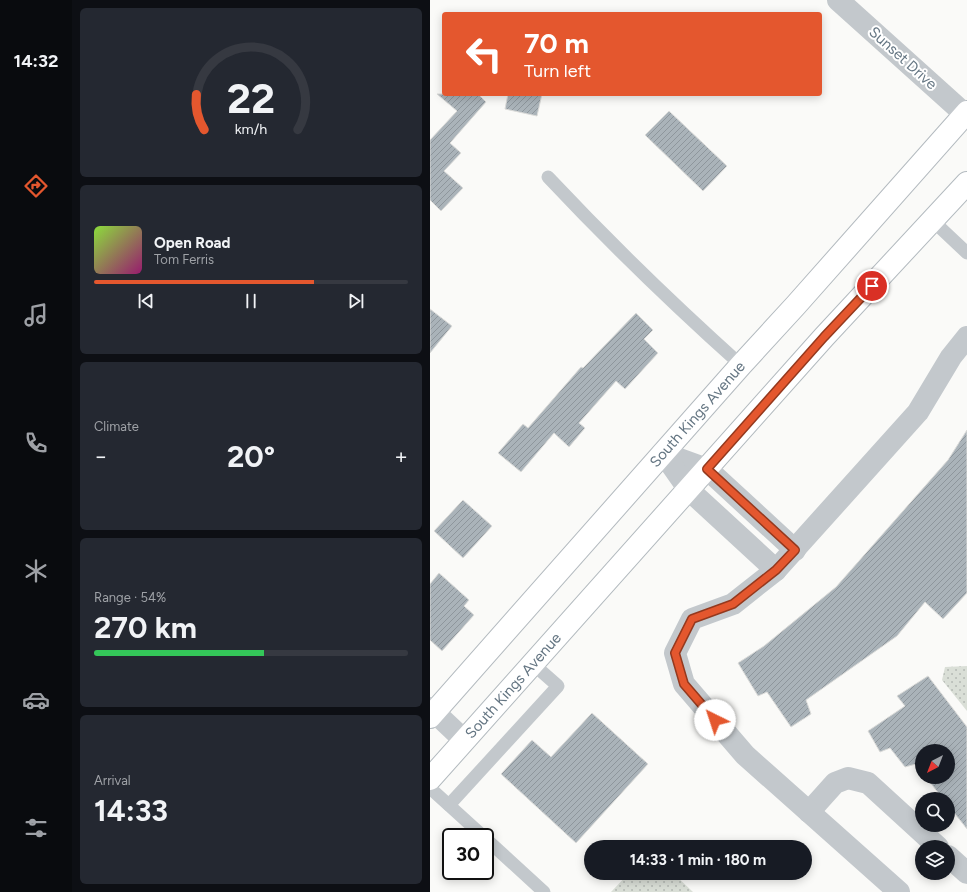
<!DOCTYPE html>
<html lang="en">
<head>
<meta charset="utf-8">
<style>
  body { margin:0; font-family:Figtree,sans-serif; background:#242831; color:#f1f3f6; height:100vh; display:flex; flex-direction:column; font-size:15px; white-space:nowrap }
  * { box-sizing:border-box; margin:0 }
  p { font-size:13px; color:#9ea1a6 }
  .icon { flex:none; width:22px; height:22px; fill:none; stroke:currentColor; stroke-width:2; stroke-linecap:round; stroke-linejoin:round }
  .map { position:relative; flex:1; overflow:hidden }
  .panel { display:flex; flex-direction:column; gap:8px; padding:8px; background:#0d0f14; width:358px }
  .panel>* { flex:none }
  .banner { position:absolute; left:12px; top:12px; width:380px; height:84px; border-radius:4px; box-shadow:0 2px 10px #0003; background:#e4572e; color:#fff; overflow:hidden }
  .needle { width:26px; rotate:222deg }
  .controls { position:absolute; left:485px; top:744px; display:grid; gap:8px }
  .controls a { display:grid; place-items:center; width:40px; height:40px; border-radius:50%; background:#171b24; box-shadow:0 2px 10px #0003; font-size:20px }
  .speed { position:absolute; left:12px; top:828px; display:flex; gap:8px; font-size:20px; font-weight:700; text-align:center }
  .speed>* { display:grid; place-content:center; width:52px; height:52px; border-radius:50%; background:#171b24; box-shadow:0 2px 10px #0003; line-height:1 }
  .speed .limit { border:2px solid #111; border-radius:6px; background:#fff; color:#111 }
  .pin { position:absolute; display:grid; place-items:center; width:34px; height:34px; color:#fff; margin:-17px; border:2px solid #fff; border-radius:50%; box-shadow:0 1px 4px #0007 }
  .me { position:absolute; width:44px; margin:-22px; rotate:319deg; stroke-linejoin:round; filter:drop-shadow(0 0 3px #0008) }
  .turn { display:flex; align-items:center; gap:14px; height:84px; padding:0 16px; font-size:18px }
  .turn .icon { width:52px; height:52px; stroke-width:2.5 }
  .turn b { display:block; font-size:28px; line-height:34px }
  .big { font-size:30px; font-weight:700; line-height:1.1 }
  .panel .tile { flex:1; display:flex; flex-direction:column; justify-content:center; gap:6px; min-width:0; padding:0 14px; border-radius:6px; background:#242831 }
  .panel .dial { align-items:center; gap:0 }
  .dial svg { height:104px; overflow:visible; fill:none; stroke:#363941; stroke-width:7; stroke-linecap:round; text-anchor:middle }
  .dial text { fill:#f1f3f6; stroke:none }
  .song { display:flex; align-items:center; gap:12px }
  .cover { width:48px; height:48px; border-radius:6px; background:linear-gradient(135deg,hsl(90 70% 55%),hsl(320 70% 35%)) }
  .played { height:4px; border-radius:2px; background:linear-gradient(90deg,#e4572e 70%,#363941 70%) }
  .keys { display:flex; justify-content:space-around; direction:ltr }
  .heat { display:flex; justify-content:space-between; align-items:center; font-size:22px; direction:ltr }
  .charge { height:6px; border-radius:3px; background:linear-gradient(90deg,#34c759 54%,#363941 0) }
  .trip { position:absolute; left:154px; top:840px; width:228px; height:40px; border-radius:20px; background:#171b24; box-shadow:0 2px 10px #0003; font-weight:700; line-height:40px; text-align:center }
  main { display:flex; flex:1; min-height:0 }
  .dock { display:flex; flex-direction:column; width:72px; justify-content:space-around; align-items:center; background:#090b0e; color:#9ea1a6 }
  .dock .icon { width:28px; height:28px }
  .dock .active { color:#e4572e }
  .dock b { font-size:18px; color:#f1f3f6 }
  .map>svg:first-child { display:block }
  .green { fill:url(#green-dots) }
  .building { fill:url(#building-hatch); stroke:#dcdcda }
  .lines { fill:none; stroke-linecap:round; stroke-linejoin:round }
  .secondary-casing { stroke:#b3babf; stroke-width:24 }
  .lane { stroke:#c3c8cc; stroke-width:13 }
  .street { stroke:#c3c8cc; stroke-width:22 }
  .secondary { stroke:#fff; stroke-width:22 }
  .route-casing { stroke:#94391e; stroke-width:10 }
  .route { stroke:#e4572e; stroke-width:7 }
  .labels { text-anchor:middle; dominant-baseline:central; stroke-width:4; stroke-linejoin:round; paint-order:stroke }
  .street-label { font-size:15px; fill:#657683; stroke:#fff }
</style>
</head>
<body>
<main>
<nav class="dock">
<b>14:32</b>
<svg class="icon active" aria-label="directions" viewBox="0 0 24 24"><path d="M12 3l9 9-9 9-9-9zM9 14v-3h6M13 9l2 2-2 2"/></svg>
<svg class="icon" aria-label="music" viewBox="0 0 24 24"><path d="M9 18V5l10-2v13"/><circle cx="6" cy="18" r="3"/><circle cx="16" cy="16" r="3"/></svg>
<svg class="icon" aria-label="phone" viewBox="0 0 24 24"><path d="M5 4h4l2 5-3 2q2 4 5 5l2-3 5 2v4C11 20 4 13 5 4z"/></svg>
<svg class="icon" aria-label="climate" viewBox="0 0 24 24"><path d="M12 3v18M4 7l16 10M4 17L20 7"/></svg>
<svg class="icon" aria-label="car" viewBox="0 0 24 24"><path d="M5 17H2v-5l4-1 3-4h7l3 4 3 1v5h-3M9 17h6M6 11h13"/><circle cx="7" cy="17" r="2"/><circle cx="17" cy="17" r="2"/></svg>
<svg class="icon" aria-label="filters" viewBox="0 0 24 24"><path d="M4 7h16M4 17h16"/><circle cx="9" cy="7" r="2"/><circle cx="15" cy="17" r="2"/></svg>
</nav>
<section class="panel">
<div class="tile dial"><svg viewBox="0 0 100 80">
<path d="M14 69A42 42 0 1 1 86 69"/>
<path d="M14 69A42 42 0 0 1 8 42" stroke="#e4572e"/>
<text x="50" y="56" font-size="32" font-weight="700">22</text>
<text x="50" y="72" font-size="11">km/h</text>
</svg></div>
<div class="tile">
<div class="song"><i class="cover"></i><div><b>Open Road</b><p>Tom Ferris</p></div></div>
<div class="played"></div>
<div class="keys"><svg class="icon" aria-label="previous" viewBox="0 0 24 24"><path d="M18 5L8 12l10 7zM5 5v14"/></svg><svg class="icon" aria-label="pause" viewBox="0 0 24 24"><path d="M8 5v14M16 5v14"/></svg><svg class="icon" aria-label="next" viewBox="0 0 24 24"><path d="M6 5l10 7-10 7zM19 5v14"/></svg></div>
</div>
<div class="tile"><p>Climate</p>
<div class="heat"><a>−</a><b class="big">20°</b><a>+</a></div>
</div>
<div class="tile"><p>Range · 54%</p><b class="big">270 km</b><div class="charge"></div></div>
<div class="tile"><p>Arrival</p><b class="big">14:33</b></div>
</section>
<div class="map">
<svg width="537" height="892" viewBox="0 0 537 892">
  <defs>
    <pattern id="green-dots" width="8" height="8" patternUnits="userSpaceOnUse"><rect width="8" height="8" fill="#dadfd7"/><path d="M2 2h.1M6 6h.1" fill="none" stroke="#b4b9b4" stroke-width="1.8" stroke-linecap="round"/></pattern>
    <pattern id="building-hatch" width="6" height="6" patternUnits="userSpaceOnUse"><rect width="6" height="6" fill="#aab3b9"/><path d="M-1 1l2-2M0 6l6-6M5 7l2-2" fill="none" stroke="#8e969c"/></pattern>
  </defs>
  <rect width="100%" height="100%" fill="#fafaf8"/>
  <g class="green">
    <polygon points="537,666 537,711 512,680 515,667"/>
    <polygon points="199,873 243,873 263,892 181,892"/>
  </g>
  <g class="building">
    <polygon points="7,94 48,94 56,102 20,143 31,153 14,171 33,188 11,211 0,200 0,140 27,111"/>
    <polygon points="78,94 112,94 107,116 75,109"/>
    <polygon points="239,111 297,166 273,191 215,135"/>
    <polygon points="0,309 22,326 0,353"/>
    <polygon points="206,313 223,330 214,339 228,353 195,389 186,381 149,423 155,428 139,447 124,433 91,472 68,453 93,424 98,428 151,367 153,368"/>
    <polygon points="537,430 537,593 513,619 495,602 467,636 376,700 381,714 361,727 337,692 328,696 308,663 334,646 406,587 518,460"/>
    <polygon points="33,500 62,526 33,558 4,531"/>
    <polygon points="9,573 39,600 34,606 44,615 12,651 0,640 0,584"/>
    <polygon points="498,676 537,727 537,829 518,805 518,799 513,799 496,777 518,777 518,751 492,751 492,771 486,764 475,767 460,748 450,752 438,731 475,706 467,696"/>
    <polygon points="162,713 218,764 146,843 71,774 102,740 121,757"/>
  </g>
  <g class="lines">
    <g class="secondary-casing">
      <g id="secondary">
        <path id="s1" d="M0,717L311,365L366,305L537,112"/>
        <path id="s2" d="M0,779L394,337L537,183"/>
      </g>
    </g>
    <g class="lane">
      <path d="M118,177C180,243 244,305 311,365"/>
      <polyline points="502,220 537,253"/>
      <polyline points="0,788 54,837"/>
      <polyline points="19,805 128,686 103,664"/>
      <polyline points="55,838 114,892"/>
    </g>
    <g class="street">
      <polyline points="408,0 537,116"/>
      <polyline points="233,453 277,469 365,550"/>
      <polyline points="233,453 259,490 346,570"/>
      <polyline points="0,708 34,740"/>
      <polyline points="379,812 405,783 418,778 438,783 508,847"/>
      <polyline points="518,856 537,873"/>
      <polyline points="469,892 315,755 254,684 245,653 262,619 303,604 346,570 488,412 521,357 537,337"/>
    </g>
    <use href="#secondary" class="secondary"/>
  </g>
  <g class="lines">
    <g class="route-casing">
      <polyline id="route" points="285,720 254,684 245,653 262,619 303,604 346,570 365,550 277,469 394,337 442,286"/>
    </g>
    <use href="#route" class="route"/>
  </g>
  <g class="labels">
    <g class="street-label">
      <text transform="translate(473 58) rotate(42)">Sunset Drive</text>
      <text stroke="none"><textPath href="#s1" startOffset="404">South Kings Avenue</textPath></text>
      <text stroke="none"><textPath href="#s2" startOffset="125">South Kings Avenue</textPath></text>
    </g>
  </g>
</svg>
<div class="controls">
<a><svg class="needle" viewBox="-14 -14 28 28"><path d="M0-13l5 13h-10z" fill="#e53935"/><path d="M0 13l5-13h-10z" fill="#9ea1a6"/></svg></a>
<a><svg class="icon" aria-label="search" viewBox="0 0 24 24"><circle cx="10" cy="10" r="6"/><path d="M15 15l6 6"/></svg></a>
<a><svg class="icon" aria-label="layers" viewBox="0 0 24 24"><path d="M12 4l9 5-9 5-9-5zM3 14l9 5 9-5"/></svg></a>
</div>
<div class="speed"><div class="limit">30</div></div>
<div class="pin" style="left:442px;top:286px;background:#d93025"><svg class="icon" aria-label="arrive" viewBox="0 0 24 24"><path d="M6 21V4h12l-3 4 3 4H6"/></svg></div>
<svg class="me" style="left:285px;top:720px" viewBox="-20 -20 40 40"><circle r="19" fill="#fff"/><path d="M0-13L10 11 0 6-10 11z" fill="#e4572e"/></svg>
<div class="trip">14:33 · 1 min · 180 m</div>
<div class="banner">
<div class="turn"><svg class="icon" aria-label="left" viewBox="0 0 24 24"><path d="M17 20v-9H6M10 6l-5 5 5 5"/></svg><div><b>70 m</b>Turn left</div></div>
</div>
</div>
</main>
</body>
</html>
